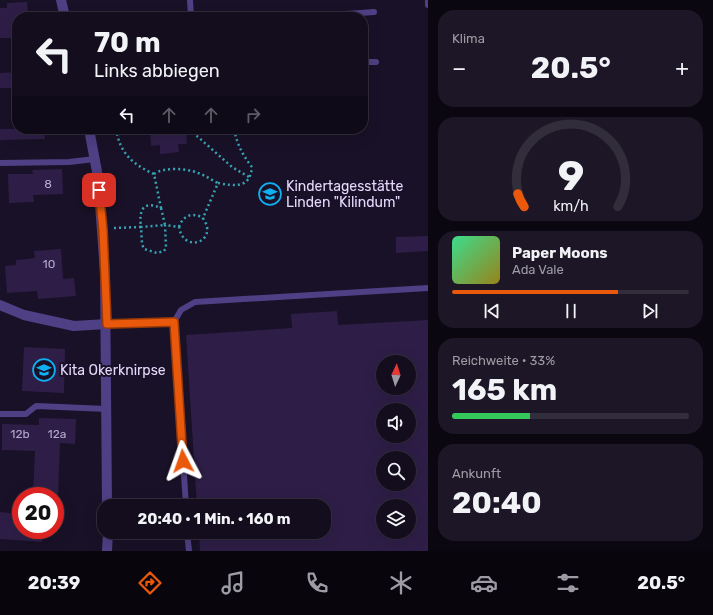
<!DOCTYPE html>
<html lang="de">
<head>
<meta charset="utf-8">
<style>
  body { margin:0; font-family:Rubik,sans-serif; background:#1c1626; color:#f1f3f6; height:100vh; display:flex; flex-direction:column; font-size:15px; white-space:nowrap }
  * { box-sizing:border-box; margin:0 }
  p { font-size:13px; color:#9d9ca4 }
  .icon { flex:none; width:22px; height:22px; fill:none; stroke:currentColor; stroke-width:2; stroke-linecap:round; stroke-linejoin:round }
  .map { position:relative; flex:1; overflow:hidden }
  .drawer { display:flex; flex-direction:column; gap:10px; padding:10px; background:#0a0710; width:285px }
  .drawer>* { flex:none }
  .banner { position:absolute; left:12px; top:12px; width:356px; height:122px; border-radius:16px; box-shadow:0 4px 16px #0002,0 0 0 1px #322d3b; background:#130d1d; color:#f1f3f6; overflow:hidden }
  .needle { width:26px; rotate:4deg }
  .controls { position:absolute; left:376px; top:355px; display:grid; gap:8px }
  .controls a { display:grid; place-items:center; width:40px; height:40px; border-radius:50%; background:#130d1d; box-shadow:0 4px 16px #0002,0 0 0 1px #322d3b; font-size:20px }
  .speed { position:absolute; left:12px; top:487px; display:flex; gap:8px; font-size:20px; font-weight:700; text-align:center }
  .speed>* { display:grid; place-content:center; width:52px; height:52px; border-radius:50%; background:#130d1d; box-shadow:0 4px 16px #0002,0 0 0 1px #322d3b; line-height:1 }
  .speed .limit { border:6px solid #d22; background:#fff; color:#111 }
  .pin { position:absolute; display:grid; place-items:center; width:34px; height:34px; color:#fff; margin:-17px; border-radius:8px; box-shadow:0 2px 6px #0006 }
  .me { position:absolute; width:44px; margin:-22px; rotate:356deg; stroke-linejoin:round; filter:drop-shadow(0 0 3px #0008) }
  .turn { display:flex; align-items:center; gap:14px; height:84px; padding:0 16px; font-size:18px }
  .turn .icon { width:52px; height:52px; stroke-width:2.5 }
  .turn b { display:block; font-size:28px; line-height:34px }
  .lanes { display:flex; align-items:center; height:38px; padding:0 16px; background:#0003; justify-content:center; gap:20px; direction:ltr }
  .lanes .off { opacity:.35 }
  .big { font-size:30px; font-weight:700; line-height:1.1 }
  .drawer .widget { flex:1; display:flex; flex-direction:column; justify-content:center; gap:6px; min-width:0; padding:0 14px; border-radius:16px; background:#1c1626 }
  .drawer .dial { align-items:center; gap:0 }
  .dial svg { height:104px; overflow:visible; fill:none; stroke:#322d3b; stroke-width:7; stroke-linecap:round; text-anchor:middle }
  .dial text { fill:#f1f3f6; stroke:none }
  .song { display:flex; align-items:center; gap:12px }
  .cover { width:48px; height:48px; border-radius:6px; background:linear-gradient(135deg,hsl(150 70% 55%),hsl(50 70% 35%)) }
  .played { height:4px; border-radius:2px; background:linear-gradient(90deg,#ea580c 70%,#322d3b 70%) }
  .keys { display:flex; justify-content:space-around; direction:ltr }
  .heat { display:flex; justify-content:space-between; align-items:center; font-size:22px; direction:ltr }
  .charge { height:6px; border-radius:3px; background:linear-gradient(90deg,#34c759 33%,#322d3b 0) }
  .trip { position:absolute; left:97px; top:499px; width:234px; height:40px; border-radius:16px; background:#130d1d; box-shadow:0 4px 16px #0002,0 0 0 1px #322d3b; font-weight:700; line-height:40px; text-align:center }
  .menu { display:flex; height:64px; justify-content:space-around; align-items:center; background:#08050c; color:#9d9ca4 }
  .menu .icon { width:28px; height:28px }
  .menu .current { color:#ea580c }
  .menu b { font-size:18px; color:#f1f3f6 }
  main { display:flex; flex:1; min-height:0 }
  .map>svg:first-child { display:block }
  .building { fill:#2e1e47; fill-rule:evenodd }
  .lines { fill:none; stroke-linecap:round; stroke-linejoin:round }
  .path { stroke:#36a4b4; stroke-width:2.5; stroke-dasharray:2 3; stroke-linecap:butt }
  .service { stroke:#4f3f84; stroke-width:6 }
  .minor { stroke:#4f3f84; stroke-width:10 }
  .route-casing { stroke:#983908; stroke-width:10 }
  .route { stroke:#ea580c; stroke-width:7 }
  .labels { text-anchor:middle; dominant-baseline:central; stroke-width:4; stroke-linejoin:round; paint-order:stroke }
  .number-label { font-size:12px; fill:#b6aad0 }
  .poi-label { font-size:14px; fill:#e4d9fd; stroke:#191127; text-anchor:start }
</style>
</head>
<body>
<main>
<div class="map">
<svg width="428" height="551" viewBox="0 0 428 551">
  <rect width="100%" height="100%" fill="#191127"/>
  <g class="building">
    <polygon points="27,2 28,17 17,17 17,38 0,38 0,8 7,8 7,3"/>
    <polygon points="17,72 17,88 0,88 0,73"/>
    <polygon points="0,129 44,129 45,139 0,140"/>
    <polygon points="150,129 186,129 187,144 178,144 179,152 160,154 160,145 151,146"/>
    <polygon points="62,169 63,194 33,195 34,202 9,203 8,174 33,174 32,170"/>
    <polygon points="428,236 428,251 396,253 396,237"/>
    <polygon points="61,249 63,279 74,278 76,296 38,299 37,291 7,293 5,266 16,265 16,260 35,258 34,251"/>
    <path d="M337,311L338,325L428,320V551H200L199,532H324V506H197L186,335L292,328L291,314ZM383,362H409V388H383ZM383,410H409V436H383ZM383,458H409V484H383ZM383,506H409V532H383Z"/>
    <polygon points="24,347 65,349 64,393 22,391"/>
    <polygon points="39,418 76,419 75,444 60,443 58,496 33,496 35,451 2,450 2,424 39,425"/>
    <polygon points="0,512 21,514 21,530 43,530 42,542 0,539"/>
  </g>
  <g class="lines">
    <g class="path">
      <polyline points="189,129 232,167 249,177"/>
      <path d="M154,174C164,167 186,168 198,173C205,175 211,180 218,183"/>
      <path d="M161,208L165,225L141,227L142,244L144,249L157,253L164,251L166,248L165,225L179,227C183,251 210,244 207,227C207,224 204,221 203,218L218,183C234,186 250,189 252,167C243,156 237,144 234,129"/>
      <path d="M179,227C183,215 193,212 203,218"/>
      <path d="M114,228L141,227C139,211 142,200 161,208L154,174C132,164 120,153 116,129"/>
    </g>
    <g class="service">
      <polyline points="190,0 191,17"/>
      <polyline points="428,0 428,5"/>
      <polyline points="304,17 374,12"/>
      <polyline points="363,62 376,62"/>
      <polyline points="0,163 69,162 95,159"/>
      <polyline points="107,324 174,322"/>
      <polyline points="0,414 26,414 36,406 107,409"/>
      <polyline points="186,506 174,322 181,310 195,302 428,288"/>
      <polyline points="187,532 189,551"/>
    </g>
    <g class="minor">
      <polyline points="61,0 65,17"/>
      <polyline points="89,129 98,177 105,273 107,506"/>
      <polyline points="0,305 24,315 74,326 107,324"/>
      <polyline points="107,551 108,532"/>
    </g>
  </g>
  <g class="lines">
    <g class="route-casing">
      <polyline id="route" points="99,190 103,230 107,324 174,322 183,461"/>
    </g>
    <use href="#route" class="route"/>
  </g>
  <defs>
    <g id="school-ring" transform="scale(1.15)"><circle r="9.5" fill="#191127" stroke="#0fb1f3" stroke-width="1.5"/><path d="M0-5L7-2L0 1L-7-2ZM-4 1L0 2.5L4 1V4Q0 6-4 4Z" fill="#0fb1f3"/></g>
  </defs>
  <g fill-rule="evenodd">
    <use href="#school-ring" x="270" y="194"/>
    <use href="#school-ring" x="44" y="370"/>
  </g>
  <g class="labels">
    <g class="number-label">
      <text x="48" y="184">8</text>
      <text x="49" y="264">10</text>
      <text x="20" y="434">12b</text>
      <text x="57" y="434">12a</text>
    </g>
    <g class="poi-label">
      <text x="286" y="186">Kindertagesstätte<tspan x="286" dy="16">Linden "Kilindum"</tspan></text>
      <text x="60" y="370">Kita Okerknirpse</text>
    </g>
  </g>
</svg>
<div class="controls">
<a><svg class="needle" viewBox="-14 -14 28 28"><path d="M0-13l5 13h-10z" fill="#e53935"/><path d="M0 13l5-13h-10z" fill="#9d9ca4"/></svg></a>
<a><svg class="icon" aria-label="sound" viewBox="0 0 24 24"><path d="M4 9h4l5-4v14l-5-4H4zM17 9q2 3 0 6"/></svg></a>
<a><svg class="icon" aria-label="search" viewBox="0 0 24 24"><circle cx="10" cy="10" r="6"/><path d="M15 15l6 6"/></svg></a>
<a><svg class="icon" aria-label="layers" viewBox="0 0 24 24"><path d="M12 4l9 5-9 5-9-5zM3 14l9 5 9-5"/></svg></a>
</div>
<div class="speed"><div class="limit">20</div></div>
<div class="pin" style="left:99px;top:190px;background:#d93025"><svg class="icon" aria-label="arrive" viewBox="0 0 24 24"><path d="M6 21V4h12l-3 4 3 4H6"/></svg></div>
<svg class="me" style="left:183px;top:461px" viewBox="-20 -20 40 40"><path d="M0-17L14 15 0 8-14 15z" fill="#ea580c" stroke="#fff" stroke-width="4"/></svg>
<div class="trip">20:40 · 1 Min. · 160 m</div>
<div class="banner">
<div class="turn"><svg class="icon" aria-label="left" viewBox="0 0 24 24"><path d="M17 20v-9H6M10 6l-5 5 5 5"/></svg><div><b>70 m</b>Links abbiegen</div></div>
<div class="lanes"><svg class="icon" aria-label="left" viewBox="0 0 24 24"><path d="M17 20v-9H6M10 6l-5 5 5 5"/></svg><svg class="icon off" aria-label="ahead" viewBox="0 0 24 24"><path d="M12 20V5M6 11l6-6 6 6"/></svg><svg class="icon off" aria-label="ahead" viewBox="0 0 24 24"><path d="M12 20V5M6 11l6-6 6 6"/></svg><svg class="icon off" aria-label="right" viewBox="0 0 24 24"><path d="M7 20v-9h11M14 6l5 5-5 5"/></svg></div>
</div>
</div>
<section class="drawer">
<div class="widget"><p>Klima</p>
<div class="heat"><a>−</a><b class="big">20.5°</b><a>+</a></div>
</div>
<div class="widget dial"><svg viewBox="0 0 100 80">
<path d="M14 69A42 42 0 1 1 86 69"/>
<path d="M14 69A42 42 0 0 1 9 59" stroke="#ea580c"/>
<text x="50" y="56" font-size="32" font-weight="700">9</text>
<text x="50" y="72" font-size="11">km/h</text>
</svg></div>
<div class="widget">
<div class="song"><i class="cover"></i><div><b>Paper Moons</b><p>Ada Vale</p></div></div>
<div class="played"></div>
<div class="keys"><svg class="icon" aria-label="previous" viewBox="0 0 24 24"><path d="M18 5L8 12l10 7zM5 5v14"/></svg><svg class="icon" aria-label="pause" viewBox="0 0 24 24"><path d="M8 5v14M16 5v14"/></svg><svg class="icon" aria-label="next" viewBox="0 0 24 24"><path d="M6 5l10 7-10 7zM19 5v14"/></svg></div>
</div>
<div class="widget"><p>Reichweite · 33%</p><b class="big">165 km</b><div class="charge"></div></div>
<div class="widget"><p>Ankunft</p><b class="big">20:40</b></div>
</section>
</main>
<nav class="menu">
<b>20:39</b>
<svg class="icon current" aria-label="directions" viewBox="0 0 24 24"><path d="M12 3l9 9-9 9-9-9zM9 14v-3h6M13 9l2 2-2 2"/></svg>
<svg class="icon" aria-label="music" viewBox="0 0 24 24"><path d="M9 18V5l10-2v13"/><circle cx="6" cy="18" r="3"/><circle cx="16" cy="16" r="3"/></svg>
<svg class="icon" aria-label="phone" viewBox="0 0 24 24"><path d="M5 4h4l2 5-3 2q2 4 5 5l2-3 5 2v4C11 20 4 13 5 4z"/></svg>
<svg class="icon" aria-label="climate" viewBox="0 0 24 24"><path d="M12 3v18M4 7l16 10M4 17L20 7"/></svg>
<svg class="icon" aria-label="car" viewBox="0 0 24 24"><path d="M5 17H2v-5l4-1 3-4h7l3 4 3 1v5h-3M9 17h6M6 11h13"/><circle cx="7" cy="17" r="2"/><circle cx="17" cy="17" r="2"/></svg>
<svg class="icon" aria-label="filters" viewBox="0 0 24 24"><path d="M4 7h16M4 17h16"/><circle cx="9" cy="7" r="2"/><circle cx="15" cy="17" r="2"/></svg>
<b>20.5°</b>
</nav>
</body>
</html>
